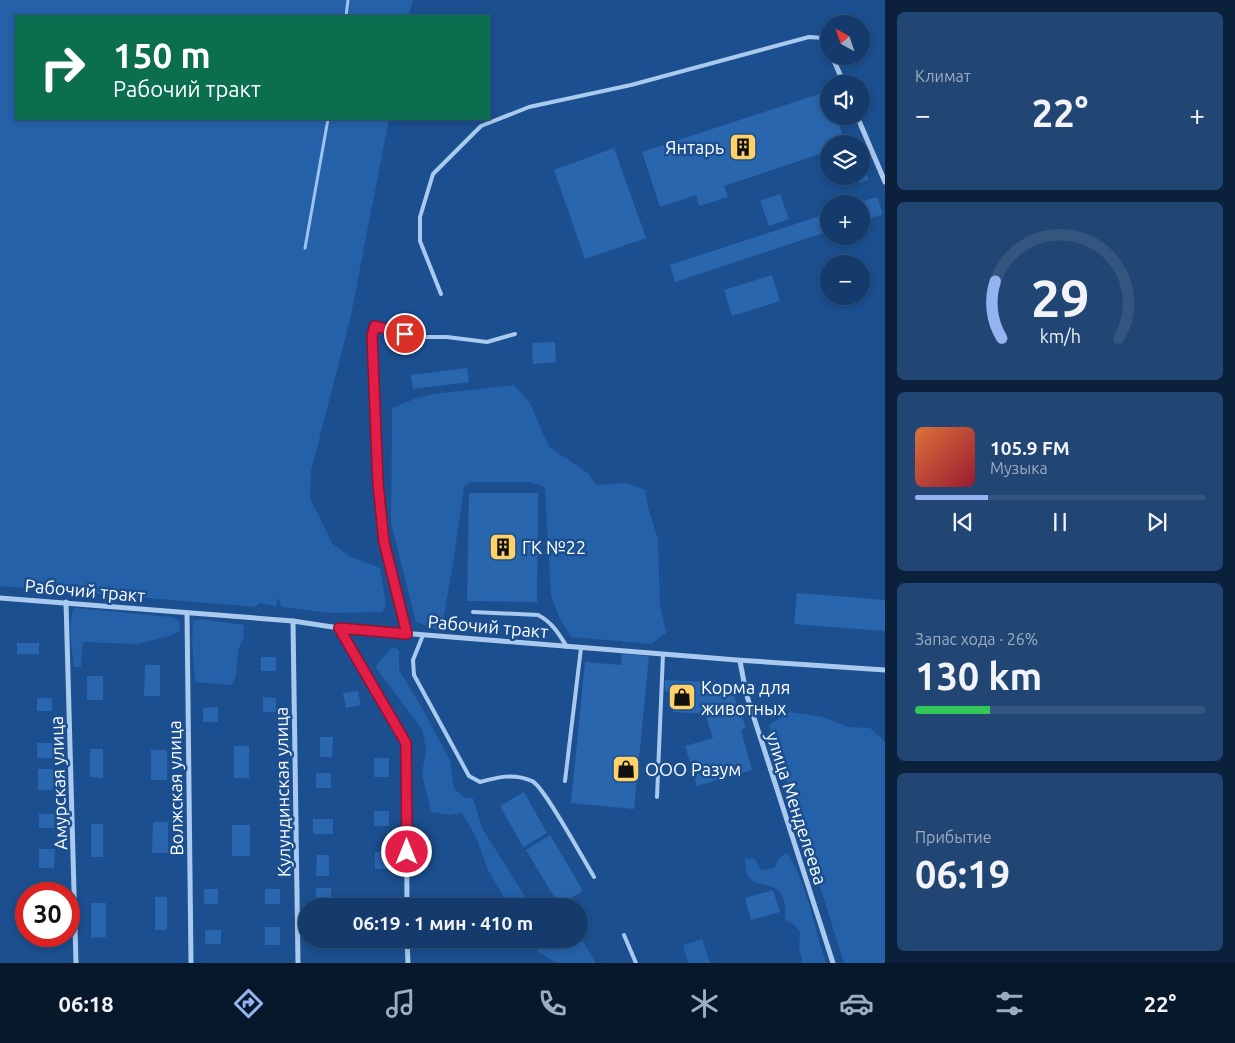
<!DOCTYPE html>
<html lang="ru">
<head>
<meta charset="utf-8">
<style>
  body { margin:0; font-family:Ubuntu,sans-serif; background:#214673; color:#f1f3f6; height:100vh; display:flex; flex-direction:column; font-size:19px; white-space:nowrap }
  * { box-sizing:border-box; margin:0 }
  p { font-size:16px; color:#9dadc1 }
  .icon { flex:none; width:28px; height:28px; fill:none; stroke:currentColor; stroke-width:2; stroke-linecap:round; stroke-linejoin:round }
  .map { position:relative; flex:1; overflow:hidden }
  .panel { display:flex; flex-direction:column; gap:12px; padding:12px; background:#0b203b; width:350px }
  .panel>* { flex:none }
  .guide { position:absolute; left:15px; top:15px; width:475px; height:105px; border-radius:0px; box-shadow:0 2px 8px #0003,0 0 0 1px #33557e; background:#0b6e4f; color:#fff; overflow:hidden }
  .needle { width:32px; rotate:320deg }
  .fabs { position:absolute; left:820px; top:15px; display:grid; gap:10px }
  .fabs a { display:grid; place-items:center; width:50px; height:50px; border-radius:50%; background:#143b6b; box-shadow:0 2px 8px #0003,0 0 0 1px #33557e; font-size:25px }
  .speed { position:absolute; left:15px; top:882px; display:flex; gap:10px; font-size:25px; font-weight:700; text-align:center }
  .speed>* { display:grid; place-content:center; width:65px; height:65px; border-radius:50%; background:#143b6b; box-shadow:0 2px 8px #0003,0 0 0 1px #33557e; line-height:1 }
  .speed .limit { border:8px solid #d22; background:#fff; color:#111 }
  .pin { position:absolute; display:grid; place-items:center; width:42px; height:42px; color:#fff; margin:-21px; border:2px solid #fff; border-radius:50%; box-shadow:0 1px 5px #0007 }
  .me { position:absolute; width:55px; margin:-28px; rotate:0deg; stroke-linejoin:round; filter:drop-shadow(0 0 4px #0008) }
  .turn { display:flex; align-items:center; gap:18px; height:105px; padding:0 15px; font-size:22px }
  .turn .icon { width:65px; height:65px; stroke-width:2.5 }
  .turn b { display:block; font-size:35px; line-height:42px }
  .big { font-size:38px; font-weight:700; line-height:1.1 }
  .panel .tile { flex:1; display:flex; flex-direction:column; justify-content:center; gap:8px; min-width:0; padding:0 18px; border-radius:8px; background:#214673 }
  .panel .dial { align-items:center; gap:0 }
  .dial svg { height:130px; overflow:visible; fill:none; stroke:#33557e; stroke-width:7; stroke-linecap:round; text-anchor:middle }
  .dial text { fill:#f1f3f6; stroke:none }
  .song { display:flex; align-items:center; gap:15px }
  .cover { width:60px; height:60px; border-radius:8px; background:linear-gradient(135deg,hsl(20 70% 55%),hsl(350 70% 35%)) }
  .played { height:5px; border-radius:2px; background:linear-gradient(90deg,#95b2f1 25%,#33557e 25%) }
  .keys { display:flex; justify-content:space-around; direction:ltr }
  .heat { display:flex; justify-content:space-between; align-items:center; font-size:28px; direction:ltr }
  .charge { height:8px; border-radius:4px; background:linear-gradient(90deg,#34c759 26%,#33557e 0) }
  .trip { position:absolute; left:298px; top:898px; width:290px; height:50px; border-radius:25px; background:#143b6b; box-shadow:0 2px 8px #0003,0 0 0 1px #33557e; font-weight:700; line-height:50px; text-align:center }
  .tabs { display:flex; height:80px; justify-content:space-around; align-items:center; background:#08182b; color:#9dadc1 }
  .tabs .icon { width:35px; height:35px }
  .tabs .current { color:#95b2f1 }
  .tabs b { font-size:22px; color:#f1f3f6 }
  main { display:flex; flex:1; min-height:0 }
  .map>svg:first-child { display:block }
  .green { fill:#2461a8 }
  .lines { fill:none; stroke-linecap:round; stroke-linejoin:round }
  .stream { stroke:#9cc4f0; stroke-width:3 }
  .building { fill:#2a66ad }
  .service { stroke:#a9c9ee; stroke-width:4 }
  .minor { stroke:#a9c9ee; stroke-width:5 }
  .route-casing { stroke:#92132f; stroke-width:12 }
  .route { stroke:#e11d48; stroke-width:9 }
  .labels { text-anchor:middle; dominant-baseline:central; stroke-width:5; stroke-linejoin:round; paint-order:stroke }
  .poi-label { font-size:18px; fill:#fff; stroke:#1b4f8f; text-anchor:start }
  .street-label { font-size:18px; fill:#fff; stroke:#1b4f8f }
</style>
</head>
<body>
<main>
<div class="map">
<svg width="885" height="963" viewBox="0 0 885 963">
  <rect width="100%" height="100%" fill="#1b4f8f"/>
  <g class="green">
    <polygon points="0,0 413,0 409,16 16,16 16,119 389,119 350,320 311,471 310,498 332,543 349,556 380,568 386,605 382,612 330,613 282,607 278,598 276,606 259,603 256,607 0,586"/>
    <polygon points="514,385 530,403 549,447 588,473 597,485 627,483 645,490 648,507 658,539 660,604 666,633 651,644 571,637 560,619 551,596 545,487 530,482 471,482 464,487 453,564 442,626 438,630 416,622 391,523 392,408 414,399 434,394"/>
    <path d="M75,608L171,617L179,620L180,631L170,636L136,644L83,642L81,667H74C73,653 66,619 75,608Z"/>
    <polygon points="201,619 244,625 243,639 238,650 236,676 231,685 195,682 192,641 193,621"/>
    <polygon points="393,647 399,650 399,670 422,708 450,760 454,788 464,798 473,798 482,828 531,906 509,906 488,870 476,837 462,813 449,815 431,812 422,774 426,749 422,729 376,668 377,664"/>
    <polygon points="790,712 822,717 849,727 870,728 885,742 885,963 844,963 769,725"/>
    <path d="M787,853C808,885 814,927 826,963H803L799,949L800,932L794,925L785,920C790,873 755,893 747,874C745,869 746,862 745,858L755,859L761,870L774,868L780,857Z"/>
    <polygon points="579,935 596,963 557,963 538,952 529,939 579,939"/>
    <polygon points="702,939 710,963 688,963 683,945"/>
  </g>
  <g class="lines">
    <g class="stream">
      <polyline points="346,16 348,0"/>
      <polyline points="305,248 328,119"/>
    </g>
  </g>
  <g class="building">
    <polygon points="828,91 829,116 836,116 846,144 829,144 829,151 724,186 728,197 699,206 696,195 660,207 642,152"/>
    <polygon points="614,148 646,238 585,259 554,170"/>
    <polygon points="865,170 869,180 859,183 857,176 861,176 861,171"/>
    <polygon points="780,194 789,219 769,226 760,201"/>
    <polygon points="877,197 883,214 861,221 861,202"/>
    <polygon points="829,213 829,231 675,282 670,265"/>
    <polygon points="772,275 780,301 732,316 724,290"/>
    <polygon points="555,342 556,362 533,364 532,343"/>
    <polygon points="467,368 469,382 413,389 411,375"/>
    <polygon points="469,493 538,493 537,602 467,601"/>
    <polygon points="797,593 885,600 885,631 794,624"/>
    <rect x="17" y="643" width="22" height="11"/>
    <polygon points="622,654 649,656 634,809 571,803 585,662 621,665"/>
    <rect x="261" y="657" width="15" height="14"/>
    <polygon points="145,665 160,665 160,696 144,696"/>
    <rect x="87" y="676" width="16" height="24"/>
    <polygon points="665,680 729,683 746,728 741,730 752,770 697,786 685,746 713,738 705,714 673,712 674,692 665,691"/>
    <polygon points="358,691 361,705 346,708 343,693"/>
    <polygon points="263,697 276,698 276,712 263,712"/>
    <rect x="37" y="698" width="15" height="13"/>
    <polygon points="218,707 218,722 203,722 203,708"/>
    <polygon points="320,737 333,737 332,757 320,757"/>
    <rect x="37" y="743" width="16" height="15"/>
    <rect x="234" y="746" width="15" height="32"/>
    <polygon points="90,749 103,749 103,778 90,777"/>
    <rect x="151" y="750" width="16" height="30"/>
    <rect x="374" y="758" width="15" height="19"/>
    <rect x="38" y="769" width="15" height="21"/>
    <rect x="316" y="773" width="15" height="15"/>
    <polygon points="524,792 547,833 523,847 500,806"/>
    <rect x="374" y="811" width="15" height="15"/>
    <rect x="39" y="814" width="15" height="14"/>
    <rect x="313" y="819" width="20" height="15"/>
    <polygon points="153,822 168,822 168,853 152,853"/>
    <rect x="91" y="824" width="12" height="33"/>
    <rect x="232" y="825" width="18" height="31"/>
    <polygon points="550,835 583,891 559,905 526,850"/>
    <polygon points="39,849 55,849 54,868 39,868"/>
    <rect x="375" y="852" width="15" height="17"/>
    <polygon points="317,855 329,855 329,876 316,876"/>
    <rect x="316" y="888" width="15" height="18"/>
    <rect x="204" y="889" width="14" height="15"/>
    <rect x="265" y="889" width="15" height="15"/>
    <polygon points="773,890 780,912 751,920 745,898"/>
    <rect x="155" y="897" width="12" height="33"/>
    <polygon points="91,903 106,903 106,937 91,938"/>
    <rect x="265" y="927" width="15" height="18"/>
    <rect x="205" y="930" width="16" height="14"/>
    <rect x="37" y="936" width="19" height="9"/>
    <rect x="317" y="939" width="16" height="4"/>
    <rect x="378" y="939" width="16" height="5"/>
  </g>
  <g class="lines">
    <g class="service">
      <polyline points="441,294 420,241 420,217 433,174 481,126 529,107 631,85 809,37 824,38"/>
      <path d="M473,612L538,615C552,622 559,634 567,647"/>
      <polyline points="407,634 384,541 378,484 372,335 375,326 415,337 447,337 487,342 515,334"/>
      <path d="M423,635L413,660L414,675L469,776L480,782C498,777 514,773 532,781C543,785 585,862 594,877"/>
      <polyline points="565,781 581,648"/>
      <polyline points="657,797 663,654"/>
      <polyline points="624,935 636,963"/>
    </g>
    <g class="minor">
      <polyline points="824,38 829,49"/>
      <polyline points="832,56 844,84"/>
      <polyline points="857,116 885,182"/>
      <polyline points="0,598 293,621 339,628 737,660 885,670"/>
      <polyline points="66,602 76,963"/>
      <polyline points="187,613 191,963"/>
      <polyline points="293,621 298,963"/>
      <polyline points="339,628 406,743 407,906"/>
      <polyline points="740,661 746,693 833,963"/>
      <polyline points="407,939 408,963"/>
    </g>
  </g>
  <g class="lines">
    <g class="route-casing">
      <polyline id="route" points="405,334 375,326 372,335 378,484 384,542 407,634 339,628 406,743 407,852"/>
    </g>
    <use href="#route" class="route"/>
  </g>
  <defs>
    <g id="building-square" transform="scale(1.4375)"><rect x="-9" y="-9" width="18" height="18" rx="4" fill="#ffd166" stroke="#1b4f8f"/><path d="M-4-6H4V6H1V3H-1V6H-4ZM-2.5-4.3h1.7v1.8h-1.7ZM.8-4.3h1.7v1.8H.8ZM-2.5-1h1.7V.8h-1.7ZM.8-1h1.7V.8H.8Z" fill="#111"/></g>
    <g id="shop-square" transform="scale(1.4375)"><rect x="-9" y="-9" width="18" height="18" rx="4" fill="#ffd166" stroke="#1b4f8f"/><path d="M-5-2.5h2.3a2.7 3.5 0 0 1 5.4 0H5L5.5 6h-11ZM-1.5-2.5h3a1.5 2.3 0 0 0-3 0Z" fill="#111"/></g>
  </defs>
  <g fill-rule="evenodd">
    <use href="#building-square" x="743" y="147"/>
    <use href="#building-square" x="503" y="547"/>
    <use href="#shop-square" x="682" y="697"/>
    <use href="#shop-square" x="626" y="769"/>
  </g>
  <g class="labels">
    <g class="poi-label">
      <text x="724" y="147" text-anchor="end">Янтарь</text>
      <text x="522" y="547">ГК №22</text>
      <text x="701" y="687">Корма для<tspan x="701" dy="21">животных</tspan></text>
      <text x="645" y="769">ООО Разум</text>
    </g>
    <g class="street-label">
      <text transform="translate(85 590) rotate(5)">Рабочий тракт</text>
      <text transform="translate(488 626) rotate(5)">Рабочий тракт</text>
      <text transform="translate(58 783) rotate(-92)">Амурская улица</text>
      <text transform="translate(175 788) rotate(-91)">Волжская улица</text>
      <text transform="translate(282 792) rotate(-91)">Кулундинская улица</text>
      <text transform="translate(797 808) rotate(72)">улица Менделеева</text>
    </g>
  </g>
</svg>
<div class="fabs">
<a><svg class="needle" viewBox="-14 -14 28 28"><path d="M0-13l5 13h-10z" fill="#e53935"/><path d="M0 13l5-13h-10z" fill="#9dadc1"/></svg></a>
<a><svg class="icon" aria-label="sound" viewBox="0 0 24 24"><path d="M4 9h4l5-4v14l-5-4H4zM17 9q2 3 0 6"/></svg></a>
<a><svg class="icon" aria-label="layers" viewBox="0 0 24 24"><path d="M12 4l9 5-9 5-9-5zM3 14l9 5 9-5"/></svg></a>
<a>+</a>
<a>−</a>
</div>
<div class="speed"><div class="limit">30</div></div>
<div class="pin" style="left:405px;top:334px;background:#d93025"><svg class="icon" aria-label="arrive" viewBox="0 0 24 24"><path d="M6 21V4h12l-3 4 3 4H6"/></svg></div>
<svg class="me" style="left:407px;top:852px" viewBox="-20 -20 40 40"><circle r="17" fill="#e11d48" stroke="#fff" stroke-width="3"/><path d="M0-11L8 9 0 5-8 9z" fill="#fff"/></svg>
<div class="trip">06:19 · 1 мин · 410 m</div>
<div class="guide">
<div class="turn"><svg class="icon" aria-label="right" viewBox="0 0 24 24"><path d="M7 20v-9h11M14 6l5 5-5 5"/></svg><div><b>150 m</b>Рабочий тракт</div></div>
</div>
</div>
<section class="panel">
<div class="tile"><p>Климат</p>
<div class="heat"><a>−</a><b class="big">22°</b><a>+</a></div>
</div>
<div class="tile dial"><svg viewBox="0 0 100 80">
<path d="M14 69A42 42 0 1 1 86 69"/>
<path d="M14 69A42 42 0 0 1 10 34" stroke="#95b2f1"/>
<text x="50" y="56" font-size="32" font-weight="700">29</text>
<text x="50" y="72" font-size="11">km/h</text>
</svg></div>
<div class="tile">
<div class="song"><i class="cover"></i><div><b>105.9 FM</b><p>Музыка</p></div></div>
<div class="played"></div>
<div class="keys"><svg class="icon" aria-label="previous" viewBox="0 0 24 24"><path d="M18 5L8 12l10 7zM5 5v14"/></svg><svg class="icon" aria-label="pause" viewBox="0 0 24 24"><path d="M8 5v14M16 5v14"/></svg><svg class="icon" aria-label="next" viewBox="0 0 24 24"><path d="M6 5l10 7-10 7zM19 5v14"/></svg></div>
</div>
<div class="tile"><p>Запас хода · 26%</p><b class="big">130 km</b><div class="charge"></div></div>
<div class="tile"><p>Прибытие</p><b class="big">06:19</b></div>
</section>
</main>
<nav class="tabs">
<b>06:18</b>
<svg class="icon current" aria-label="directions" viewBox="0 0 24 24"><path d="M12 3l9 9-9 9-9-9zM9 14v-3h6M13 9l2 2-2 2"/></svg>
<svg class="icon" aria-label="music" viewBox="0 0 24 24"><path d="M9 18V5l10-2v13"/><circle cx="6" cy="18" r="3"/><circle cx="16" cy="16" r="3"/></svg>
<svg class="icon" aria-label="phone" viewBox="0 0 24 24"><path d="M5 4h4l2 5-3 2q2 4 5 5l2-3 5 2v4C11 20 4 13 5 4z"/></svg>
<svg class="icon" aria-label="climate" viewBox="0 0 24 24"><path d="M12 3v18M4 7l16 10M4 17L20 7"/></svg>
<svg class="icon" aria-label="car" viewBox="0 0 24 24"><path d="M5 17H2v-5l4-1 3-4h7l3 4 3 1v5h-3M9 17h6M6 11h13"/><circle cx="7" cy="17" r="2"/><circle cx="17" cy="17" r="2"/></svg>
<svg class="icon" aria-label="filters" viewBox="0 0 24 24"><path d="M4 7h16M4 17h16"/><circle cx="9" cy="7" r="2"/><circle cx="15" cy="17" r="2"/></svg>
<b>22°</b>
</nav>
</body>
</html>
